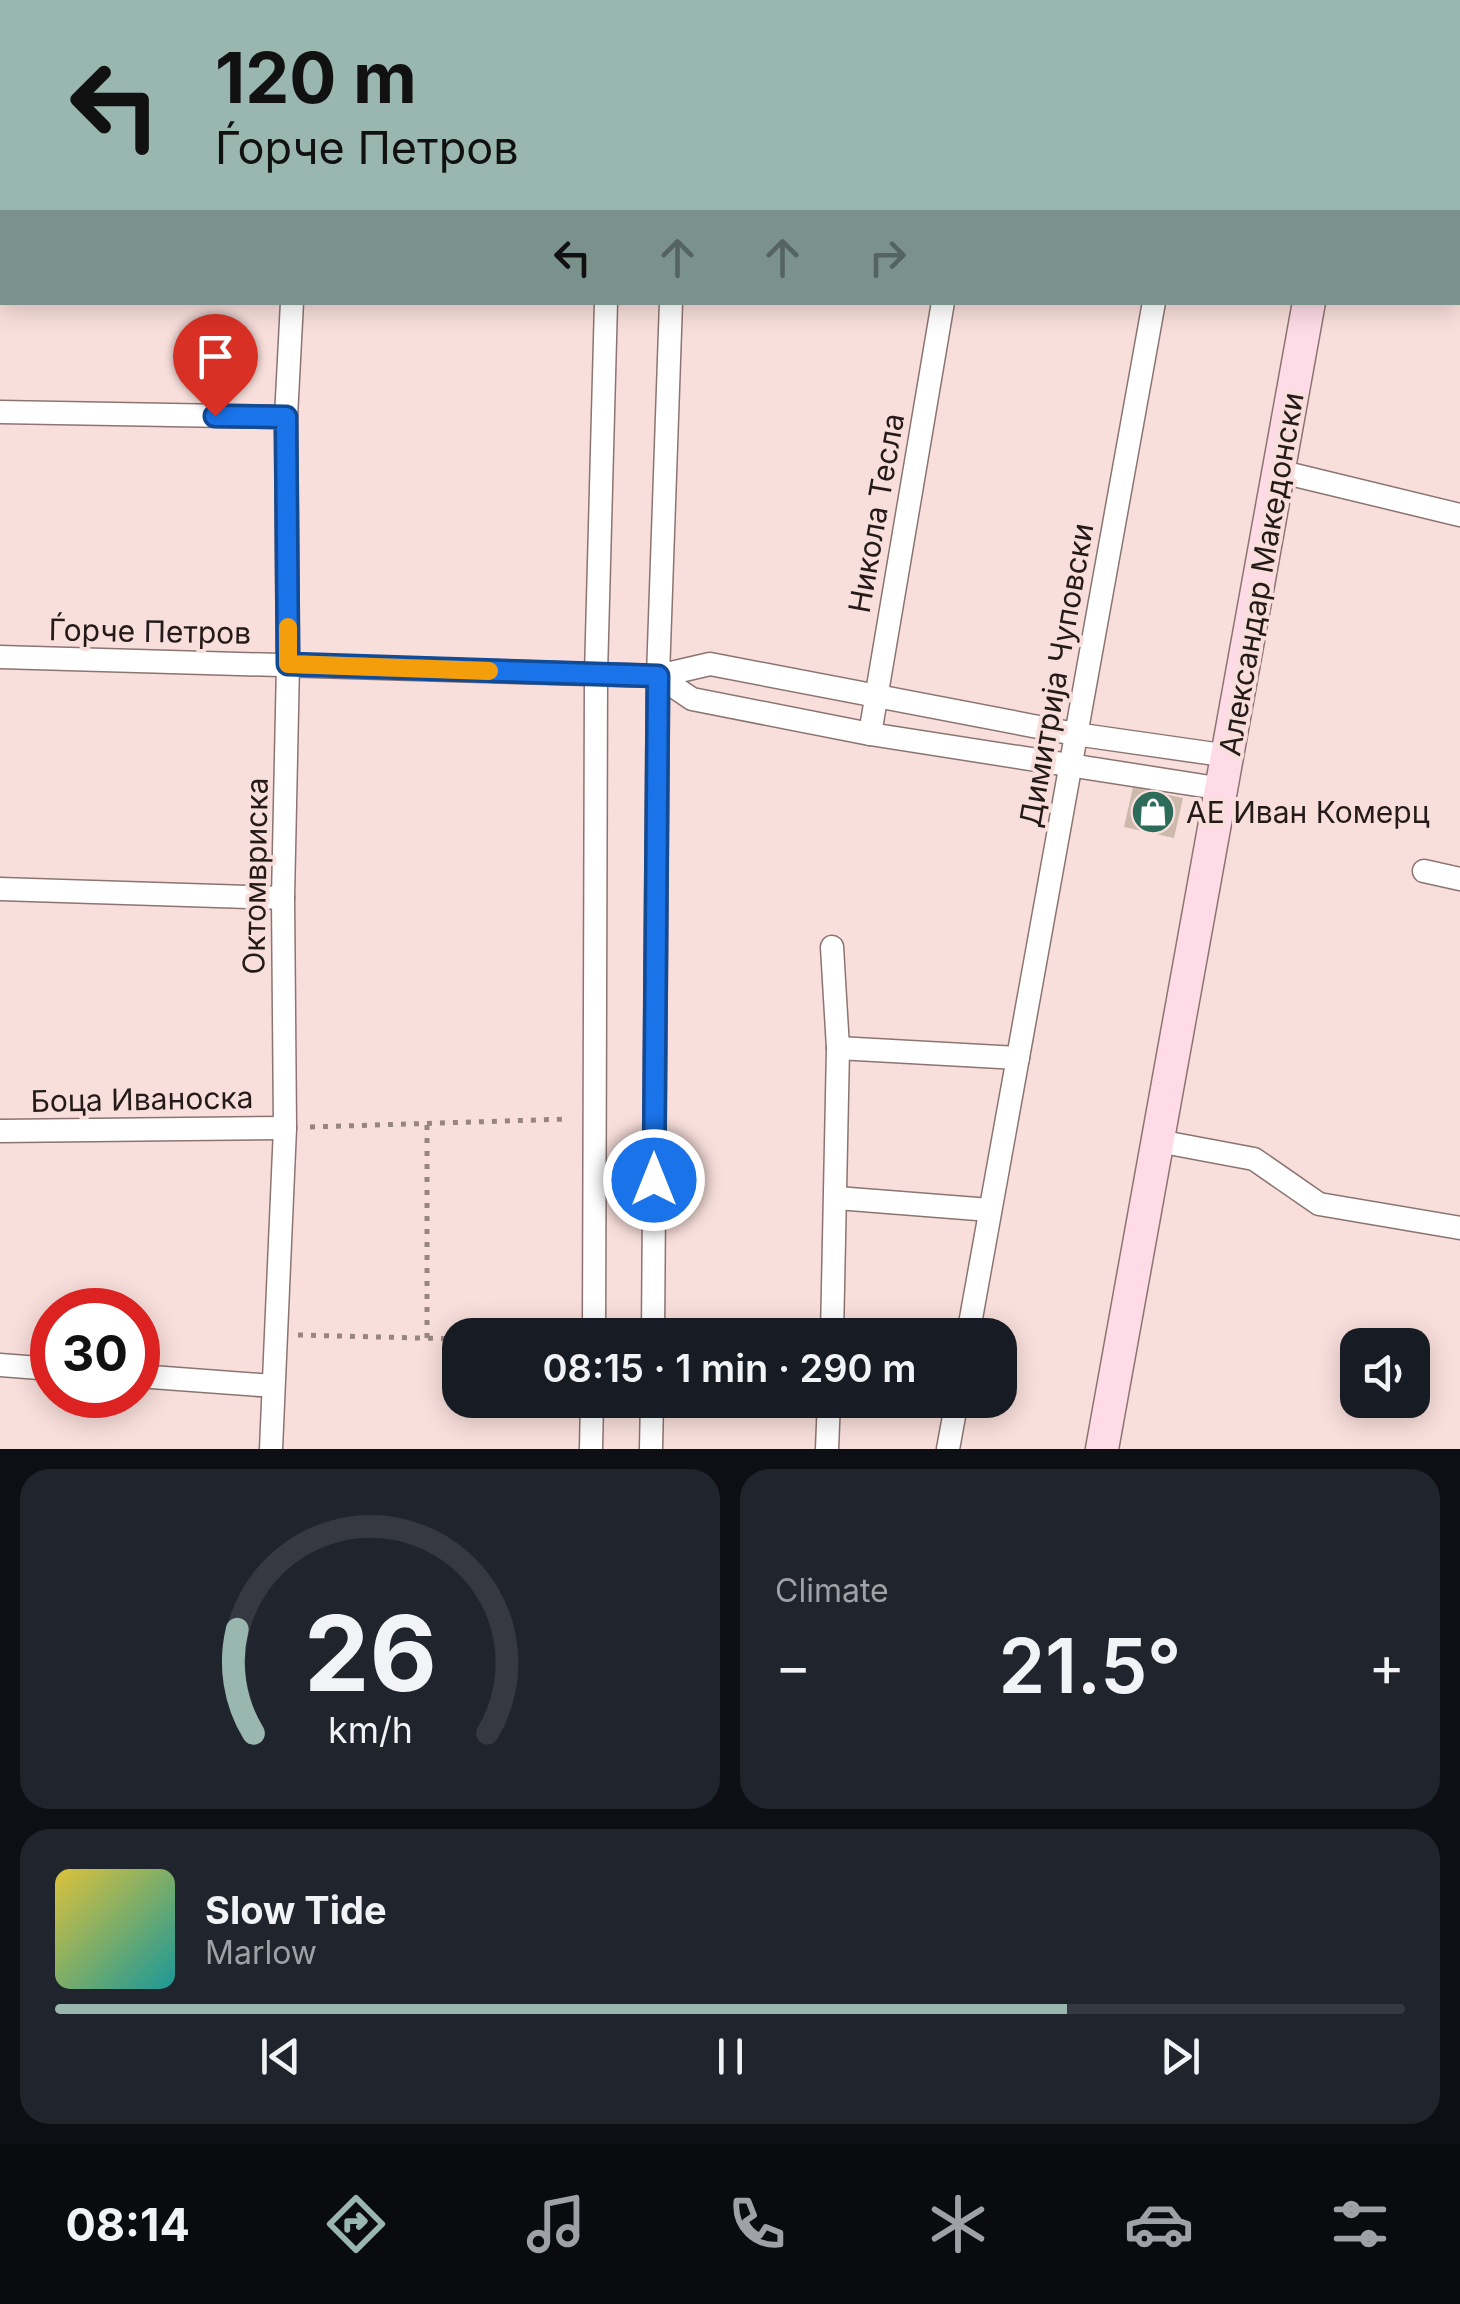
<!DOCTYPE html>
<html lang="en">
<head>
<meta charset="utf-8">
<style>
  body { margin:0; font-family:Inter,sans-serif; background:#20242c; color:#f1f3f6; height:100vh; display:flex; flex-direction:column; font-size:38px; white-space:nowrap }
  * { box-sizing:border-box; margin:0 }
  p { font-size:32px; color:#9ea1a6 }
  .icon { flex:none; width:55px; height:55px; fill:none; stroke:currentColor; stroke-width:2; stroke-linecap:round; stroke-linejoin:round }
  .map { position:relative; height:1449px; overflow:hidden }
  .panel { display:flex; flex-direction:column; gap:20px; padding:20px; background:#0d0f14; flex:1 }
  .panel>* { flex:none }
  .guide { position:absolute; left:0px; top:0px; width:1460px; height:305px; box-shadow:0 5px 25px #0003; background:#99b6af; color:#111; overflow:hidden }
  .buttons { position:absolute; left:1340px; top:1328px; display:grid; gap:20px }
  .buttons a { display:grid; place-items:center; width:90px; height:90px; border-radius:20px; background:#171b24; box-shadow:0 5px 25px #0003; font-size:50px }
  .speed { position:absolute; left:30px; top:1288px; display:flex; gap:20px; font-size:50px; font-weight:700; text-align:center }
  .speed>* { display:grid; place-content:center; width:130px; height:130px; border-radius:50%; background:#171b24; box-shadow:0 5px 25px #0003; line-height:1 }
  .speed .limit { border:15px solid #d22; background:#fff; color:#111 }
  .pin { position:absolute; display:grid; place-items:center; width:85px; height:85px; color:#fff; margin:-102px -42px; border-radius:50% 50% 50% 0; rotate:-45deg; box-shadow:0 0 10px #0007 }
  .pin .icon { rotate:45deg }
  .me { position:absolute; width:110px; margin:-55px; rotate:0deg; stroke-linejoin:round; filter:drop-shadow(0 0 8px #0008) }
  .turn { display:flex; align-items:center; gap:35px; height:210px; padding:0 50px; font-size:45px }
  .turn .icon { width:130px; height:130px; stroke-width:2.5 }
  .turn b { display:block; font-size:70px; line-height:85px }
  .lanes { display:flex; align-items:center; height:95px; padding:0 50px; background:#0003; justify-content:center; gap:50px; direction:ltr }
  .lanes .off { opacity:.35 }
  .big { font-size:75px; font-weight:600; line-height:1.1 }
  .panel .tile { flex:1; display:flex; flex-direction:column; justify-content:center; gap:15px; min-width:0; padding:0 35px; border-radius:30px; background:#20242c }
  .panel .dial { align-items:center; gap:0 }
  .dial svg { height:260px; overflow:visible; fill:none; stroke:#363941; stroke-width:7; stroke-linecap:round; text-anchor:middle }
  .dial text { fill:#f1f3f6; stroke:none }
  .song { display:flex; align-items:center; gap:30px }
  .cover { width:120px; height:120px; border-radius:15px; background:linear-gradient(135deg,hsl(50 70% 55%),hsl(180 70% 35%)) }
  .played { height:10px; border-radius:5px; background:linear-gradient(90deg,#99b6af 75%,#363941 75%) }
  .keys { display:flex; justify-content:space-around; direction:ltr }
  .heat { display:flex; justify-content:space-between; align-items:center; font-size:55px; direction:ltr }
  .panel .tiles { flex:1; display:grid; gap:20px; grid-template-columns:1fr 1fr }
  .tile:last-child { grid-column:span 2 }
  .trip { position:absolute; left:442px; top:1318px; width:575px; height:100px; border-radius:30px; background:#171b24; box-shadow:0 5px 25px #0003; font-weight:600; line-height:100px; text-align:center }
  .tab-bar { display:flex; height:160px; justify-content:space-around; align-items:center; background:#090b0e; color:#9ea1a6 }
  .tab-bar .icon { width:70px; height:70px }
  .tab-bar .current { color:#99b6af }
  .tab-bar b { font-size:45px; color:#f1f3f6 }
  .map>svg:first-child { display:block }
  .building { fill:#cdb9ac }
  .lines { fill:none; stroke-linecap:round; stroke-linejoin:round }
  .street-casing { stroke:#8b7471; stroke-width:25 }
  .secondary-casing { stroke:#8b7471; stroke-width:35 }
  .path { stroke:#978582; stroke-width:5; stroke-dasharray:5 8; stroke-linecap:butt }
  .street { stroke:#fff; stroke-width:22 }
  .secondary { stroke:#fedbe6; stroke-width:32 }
  .route-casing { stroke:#114b97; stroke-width:25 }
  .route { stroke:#1a73e8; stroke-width:18 }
  .slow { stroke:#f59e0b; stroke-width:18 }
  .labels { text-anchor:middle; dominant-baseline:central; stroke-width:8; stroke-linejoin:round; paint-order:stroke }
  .street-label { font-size:30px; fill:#231a19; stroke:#f9dfdb }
  .poi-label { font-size:30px; fill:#231a19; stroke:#f9dfdb; text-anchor:start }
</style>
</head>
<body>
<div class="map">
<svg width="1460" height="1449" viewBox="0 0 1460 1449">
  <rect width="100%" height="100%" fill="#f9dfdb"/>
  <polygon class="building" points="1133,787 1183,798 1174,838 1124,827"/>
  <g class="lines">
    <g class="street-casing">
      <g id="street">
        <polyline points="300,2 300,0"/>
        <polyline points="615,2 615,0"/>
        <polyline points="681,2 681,0"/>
        <polyline points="791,2 791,0"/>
        <polyline points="995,2 996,0"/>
        <polyline points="1209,2 1210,0"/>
        <polyline points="0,172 2,172"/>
        <polyline points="0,412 286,417"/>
        <polyline points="1278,471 1460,515"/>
        <polyline points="0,657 658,676 710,664 1075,734 1229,756"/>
        <polyline points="658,676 692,699 870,734 1223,789"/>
        <polyline points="870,734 943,302"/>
        <polyline points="1424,871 1460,879"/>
        <polyline points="0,889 283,898"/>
        <polyline points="838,1048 1018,1058"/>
        <polyline points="0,1131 285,1128"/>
        <polyline points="1158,1141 1254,1159 1319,1204 1460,1228"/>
        <polyline points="837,1198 990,1210"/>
        <polyline points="594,1335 596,674 606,302"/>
        <polyline points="653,1335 658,676 671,302"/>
        <polyline points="832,1335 838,1048 832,947"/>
        <polyline points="968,1335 1154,302"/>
        <polyline points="0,1365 52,1369"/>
        <polyline points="138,1376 273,1386"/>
        <polyline points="271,1449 285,1128 283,898 288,664 286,417 292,302"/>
        <polyline points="591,1449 592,1400"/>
        <polyline points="651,1449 652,1400"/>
        <polyline points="827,1449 829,1400"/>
        <polyline points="948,1449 957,1400"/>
      </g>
    </g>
    <g class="secondary-casing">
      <g id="secondary">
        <polyline points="1364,2 1364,0"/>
        <polyline points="1102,1449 1309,302"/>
      </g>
    </g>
    <g class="path">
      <polyline points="310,1127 569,1119"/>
      <polyline points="298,1335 460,1339"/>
      <polyline points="427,1338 427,1123"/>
    </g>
    <use href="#street" class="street"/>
    <use href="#secondary" class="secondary"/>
  </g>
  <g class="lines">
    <g class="route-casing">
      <polyline id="route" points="215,416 286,417 288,664 658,676 654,1180"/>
    </g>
    <use href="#route" class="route"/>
    <polyline class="slow" points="288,627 288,664 489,671"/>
  </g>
  <defs>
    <g id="shop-disc" transform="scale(2.25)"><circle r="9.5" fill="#2d6c59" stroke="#f9dfdb"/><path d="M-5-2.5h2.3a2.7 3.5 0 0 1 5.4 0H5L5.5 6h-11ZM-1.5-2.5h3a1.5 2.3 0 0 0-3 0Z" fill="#fff"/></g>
  </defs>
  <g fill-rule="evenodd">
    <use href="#shop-disc" x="1153" y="812"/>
  </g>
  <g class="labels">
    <g class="street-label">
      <text transform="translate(876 513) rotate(-80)">Никола Тесла</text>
      <text transform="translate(1261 574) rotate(-80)">Александар Македонски</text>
      <text transform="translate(150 631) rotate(1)">Ѓорче Петров</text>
      <text transform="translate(1056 675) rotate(-80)">Димитрија Чуповски</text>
      <text transform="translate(255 876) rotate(-89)">Октомвриска</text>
      <text transform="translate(142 1099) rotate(-1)">Боца Иваноска</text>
    </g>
    <g class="poi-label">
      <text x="1186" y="812">АЕ Иван Комерц</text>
    </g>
  </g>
</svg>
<div class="buttons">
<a><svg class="icon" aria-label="sound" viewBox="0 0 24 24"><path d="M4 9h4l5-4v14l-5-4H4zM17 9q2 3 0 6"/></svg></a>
</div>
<div class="speed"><div class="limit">30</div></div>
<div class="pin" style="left:215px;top:416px;background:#d93025"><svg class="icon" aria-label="arrive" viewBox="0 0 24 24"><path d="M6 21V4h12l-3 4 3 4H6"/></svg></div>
<svg class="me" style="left:654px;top:1180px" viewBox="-20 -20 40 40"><circle r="17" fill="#1a73e8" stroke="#fff" stroke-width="3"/><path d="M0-11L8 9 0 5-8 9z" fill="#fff"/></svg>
<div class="trip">08:15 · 1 min · 290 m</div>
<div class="guide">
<div class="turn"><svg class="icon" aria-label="left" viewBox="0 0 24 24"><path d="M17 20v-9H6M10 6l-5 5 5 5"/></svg><div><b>120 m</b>Ѓорче Петров</div></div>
<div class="lanes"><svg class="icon" aria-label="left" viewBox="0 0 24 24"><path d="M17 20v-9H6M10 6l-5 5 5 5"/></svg><svg class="icon off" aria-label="ahead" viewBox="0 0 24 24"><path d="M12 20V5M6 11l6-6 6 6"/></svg><svg class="icon off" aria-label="ahead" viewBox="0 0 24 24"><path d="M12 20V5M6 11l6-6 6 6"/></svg><svg class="icon off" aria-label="right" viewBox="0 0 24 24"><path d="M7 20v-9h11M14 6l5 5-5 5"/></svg></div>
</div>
</div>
<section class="panel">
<div class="tiles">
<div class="tile dial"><svg viewBox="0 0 100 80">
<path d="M14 69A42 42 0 1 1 86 69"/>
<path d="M14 69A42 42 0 0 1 9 37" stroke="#99b6af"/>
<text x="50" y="56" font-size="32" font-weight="700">26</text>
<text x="50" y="72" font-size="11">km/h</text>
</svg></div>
<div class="tile"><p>Climate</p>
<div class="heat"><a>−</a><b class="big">21.5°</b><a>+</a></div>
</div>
<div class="tile">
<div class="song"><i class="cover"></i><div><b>Slow Tide</b><p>Marlow</p></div></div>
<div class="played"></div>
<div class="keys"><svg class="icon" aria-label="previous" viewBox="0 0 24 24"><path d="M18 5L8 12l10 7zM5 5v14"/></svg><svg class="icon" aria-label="pause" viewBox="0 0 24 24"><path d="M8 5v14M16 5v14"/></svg><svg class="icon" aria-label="next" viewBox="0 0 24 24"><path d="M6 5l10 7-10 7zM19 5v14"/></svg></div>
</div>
</div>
</section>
<nav class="tab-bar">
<b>08:14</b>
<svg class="icon current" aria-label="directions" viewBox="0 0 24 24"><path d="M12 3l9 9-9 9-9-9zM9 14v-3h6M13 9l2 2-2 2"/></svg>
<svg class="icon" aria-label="music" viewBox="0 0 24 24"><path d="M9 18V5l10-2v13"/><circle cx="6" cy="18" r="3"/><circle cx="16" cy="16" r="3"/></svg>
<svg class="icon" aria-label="phone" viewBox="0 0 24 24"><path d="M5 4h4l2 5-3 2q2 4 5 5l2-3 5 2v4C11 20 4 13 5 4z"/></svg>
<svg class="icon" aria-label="climate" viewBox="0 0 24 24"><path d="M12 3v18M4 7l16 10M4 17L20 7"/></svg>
<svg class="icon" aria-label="car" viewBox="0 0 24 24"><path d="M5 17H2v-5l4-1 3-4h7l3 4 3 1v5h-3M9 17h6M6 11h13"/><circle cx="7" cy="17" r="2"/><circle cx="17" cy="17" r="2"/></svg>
<svg class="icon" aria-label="filters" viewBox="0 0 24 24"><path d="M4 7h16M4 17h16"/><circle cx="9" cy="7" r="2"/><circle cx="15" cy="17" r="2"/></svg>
</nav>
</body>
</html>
